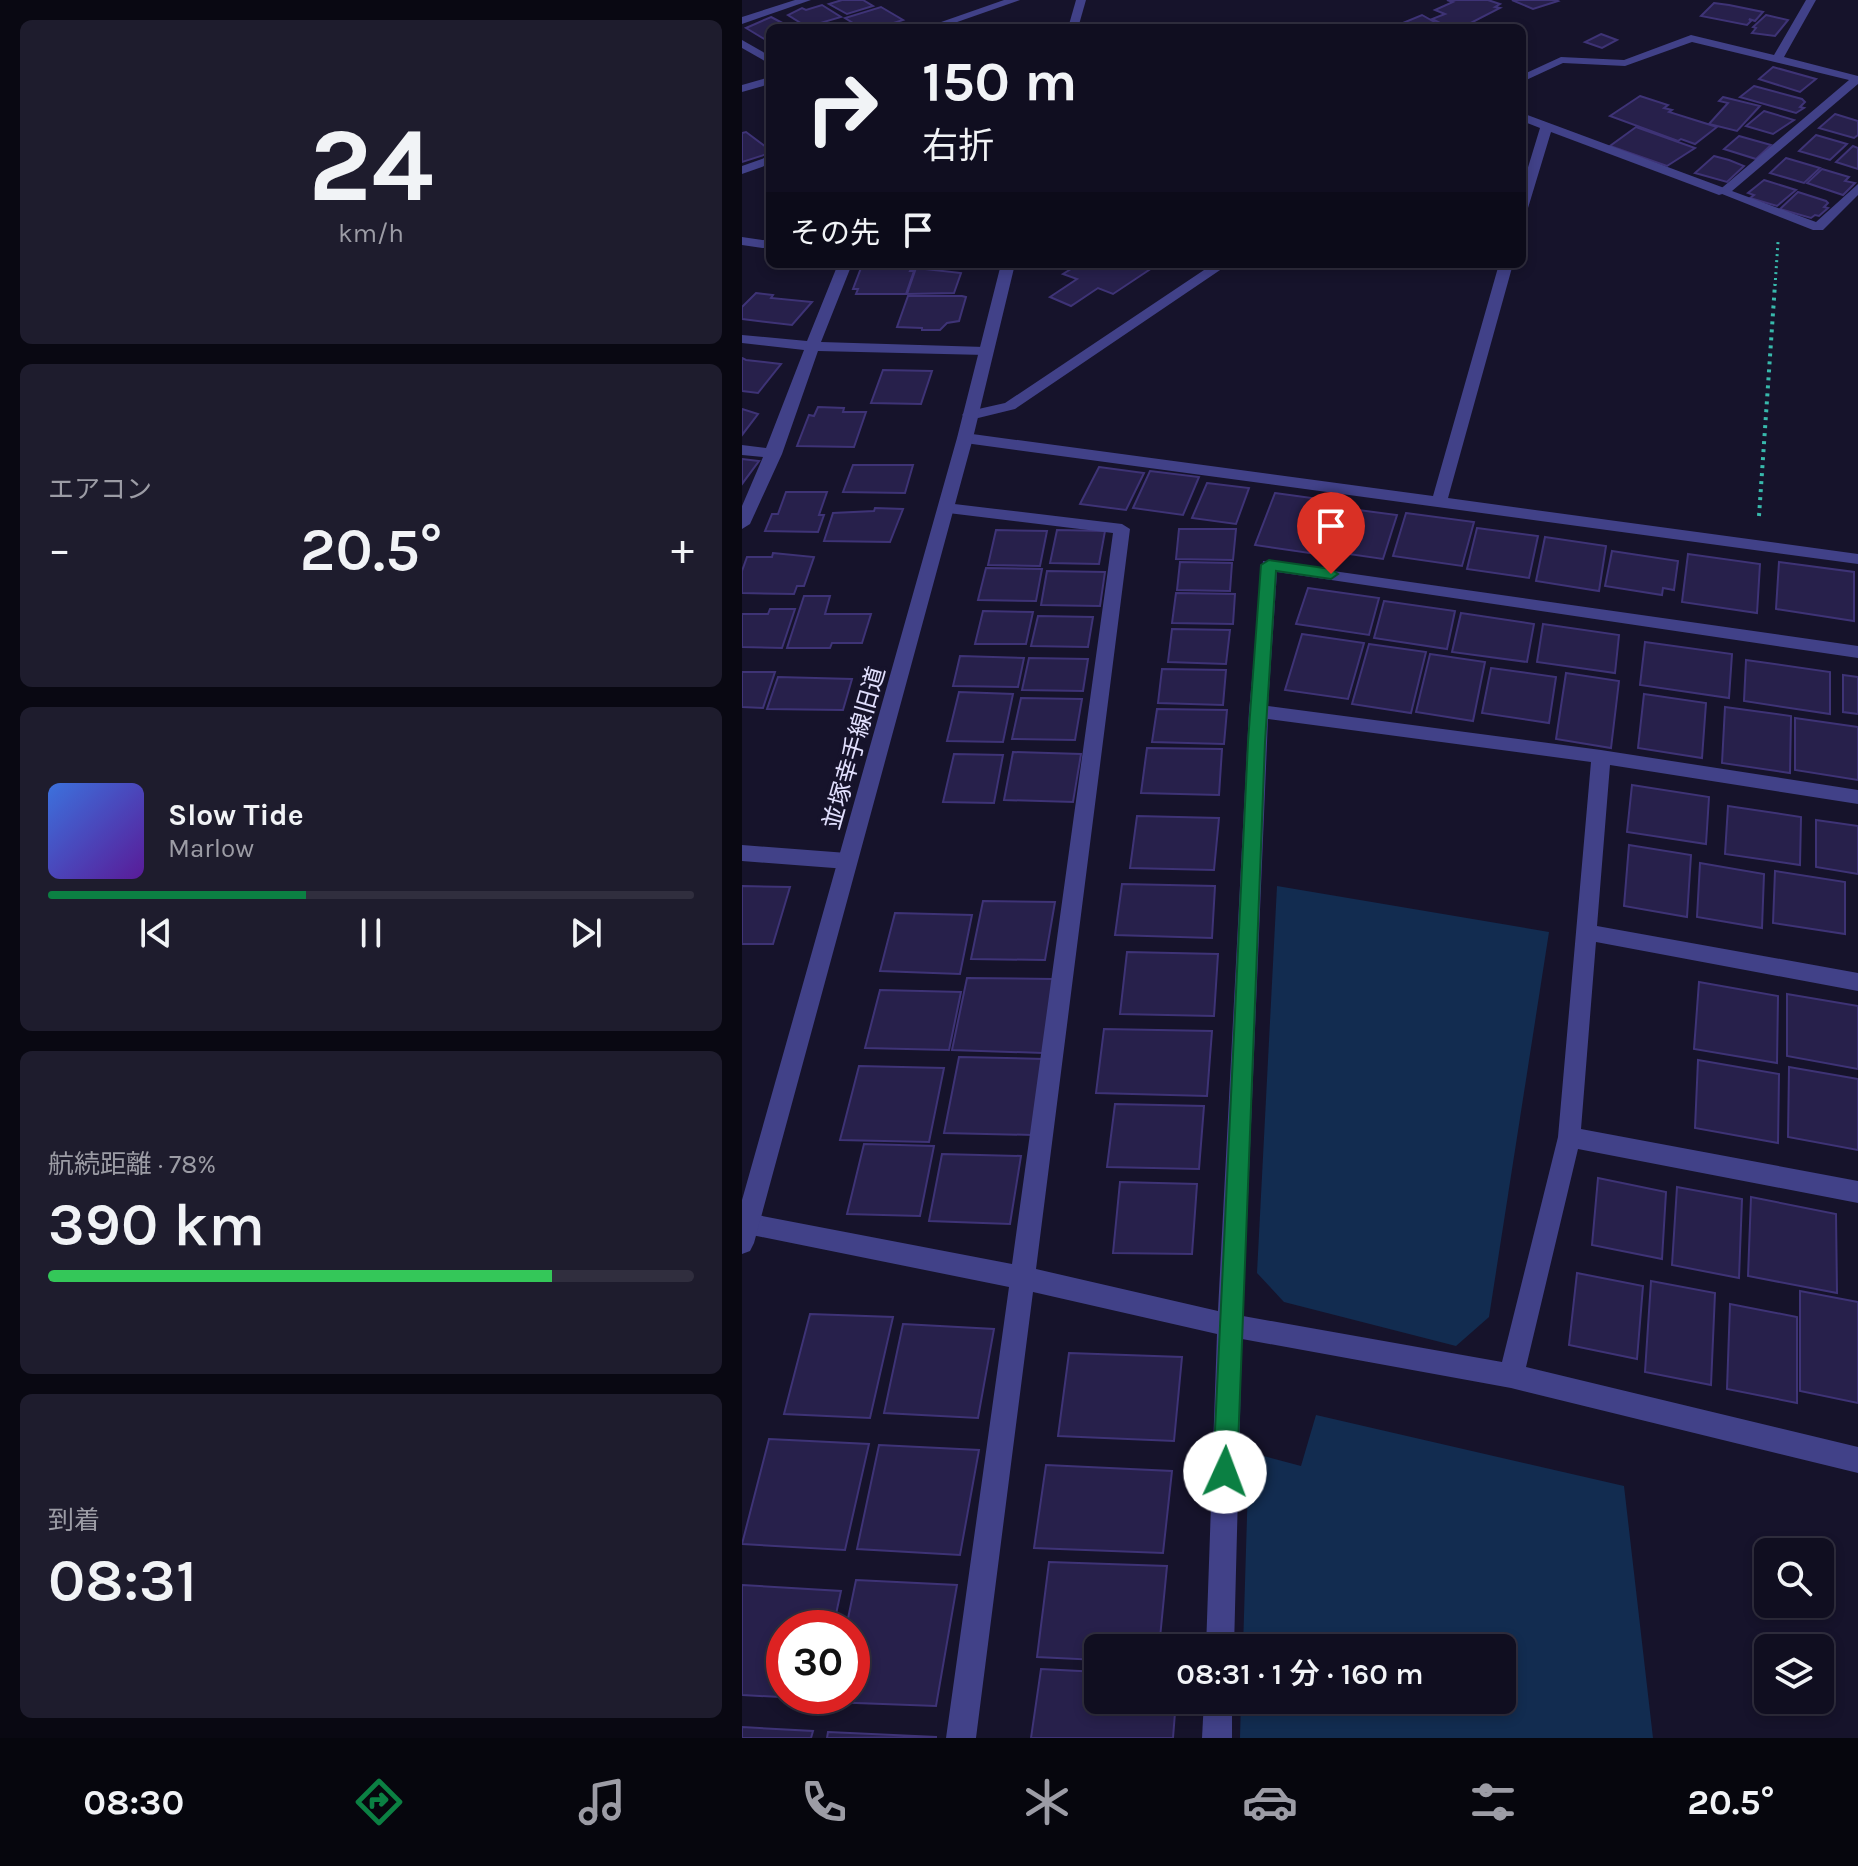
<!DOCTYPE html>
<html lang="ja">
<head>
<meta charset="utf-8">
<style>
  body { margin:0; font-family:Karla,"Noto Sans JP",sans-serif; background:#1e1c2d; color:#f1f3f6; height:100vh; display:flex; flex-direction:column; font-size:30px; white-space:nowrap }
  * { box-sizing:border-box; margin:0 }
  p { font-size:26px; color:#9c9ca5 }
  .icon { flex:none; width:44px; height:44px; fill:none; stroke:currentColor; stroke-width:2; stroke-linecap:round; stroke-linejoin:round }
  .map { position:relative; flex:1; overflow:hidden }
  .panel { display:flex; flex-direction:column; gap:20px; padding:20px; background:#090812; width:742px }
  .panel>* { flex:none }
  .guide { position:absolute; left:24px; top:24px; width:760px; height:244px; border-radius:12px; box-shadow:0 4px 12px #0003,0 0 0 2px #302e3e; background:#100e20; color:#f1f3f6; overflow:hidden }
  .fabs { position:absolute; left:1012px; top:1538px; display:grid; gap:16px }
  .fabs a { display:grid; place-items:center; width:80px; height:80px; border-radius:12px; background:#100e20; box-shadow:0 4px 12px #0003,0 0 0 2px #302e3e; font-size:40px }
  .speed { position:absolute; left:24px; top:1610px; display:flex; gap:16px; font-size:40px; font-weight:700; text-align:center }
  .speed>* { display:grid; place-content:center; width:104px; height:104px; border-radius:50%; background:#100e20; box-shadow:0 4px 12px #0003,0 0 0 2px #302e3e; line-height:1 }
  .speed .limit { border:12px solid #d22; background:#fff; color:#111 }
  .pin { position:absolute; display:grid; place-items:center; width:68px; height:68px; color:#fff; margin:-82px -34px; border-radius:50% 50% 50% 0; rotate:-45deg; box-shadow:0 0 8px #0007 }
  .pin .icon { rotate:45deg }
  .me { position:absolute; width:88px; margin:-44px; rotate:2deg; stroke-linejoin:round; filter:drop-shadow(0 0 6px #0008) }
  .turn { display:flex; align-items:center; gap:28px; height:168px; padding:0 24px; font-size:36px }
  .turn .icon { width:104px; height:104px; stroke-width:2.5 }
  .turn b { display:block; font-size:56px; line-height:68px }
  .then { display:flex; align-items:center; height:76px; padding:0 24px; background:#0003; gap:16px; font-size:30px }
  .big { font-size:60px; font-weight:600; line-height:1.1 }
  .panel .tile { flex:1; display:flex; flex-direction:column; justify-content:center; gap:12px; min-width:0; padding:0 28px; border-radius:12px; background:#1e1c2d }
  .panel .dial { align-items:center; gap:0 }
  .dial b { font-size:104px; line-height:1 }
  .song { display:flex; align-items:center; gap:24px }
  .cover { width:96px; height:96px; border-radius:12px; background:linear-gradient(135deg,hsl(220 70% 55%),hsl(270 70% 35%)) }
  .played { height:8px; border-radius:4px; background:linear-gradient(90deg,#0b8043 40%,#302e3e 40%) }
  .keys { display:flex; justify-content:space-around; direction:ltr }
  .heat { display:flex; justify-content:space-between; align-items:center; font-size:44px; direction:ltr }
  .charge { height:12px; border-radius:6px; background:linear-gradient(90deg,#34c759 78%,#302e3e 0) }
  .trip { position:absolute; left:342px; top:1634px; width:432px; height:80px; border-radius:12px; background:#100e20; box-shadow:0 4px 12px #0003,0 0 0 2px #302e3e; font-weight:600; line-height:80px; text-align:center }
  .tab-bar { display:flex; height:128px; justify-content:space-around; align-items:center; background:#06060d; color:#9c9ca5 }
  .tab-bar .icon { width:56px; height:56px }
  .tab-bar .current { color:#0b8043 }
  .tab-bar b { font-size:36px; color:#f1f3f6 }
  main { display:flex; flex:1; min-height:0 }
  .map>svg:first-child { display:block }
  .water { fill:#122c50 }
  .building { fill:#27204b; stroke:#3e3376; stroke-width:2 }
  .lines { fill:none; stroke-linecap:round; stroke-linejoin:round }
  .path-far1 { stroke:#38b9ac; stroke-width:3; stroke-dasharray:2 4; stroke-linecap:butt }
  .path { stroke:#38b9ac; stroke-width:4; stroke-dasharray:3 5; stroke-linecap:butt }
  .service { fill:#414188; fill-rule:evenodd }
  .minor { fill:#414188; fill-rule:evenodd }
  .tertiary { fill:#414188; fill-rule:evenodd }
  .route { fill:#0b8043; stroke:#07532c; stroke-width:2 }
  .labels { text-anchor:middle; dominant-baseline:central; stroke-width:8; stroke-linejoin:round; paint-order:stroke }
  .street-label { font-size:24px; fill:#e1dffd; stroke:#16132b }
</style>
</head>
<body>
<main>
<section class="panel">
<div class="tile dial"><b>24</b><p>km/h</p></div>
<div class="tile"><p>エアコン</p>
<div class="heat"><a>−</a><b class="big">20.5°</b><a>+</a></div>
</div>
<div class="tile">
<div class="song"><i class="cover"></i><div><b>Slow Tide</b><p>Marlow</p></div></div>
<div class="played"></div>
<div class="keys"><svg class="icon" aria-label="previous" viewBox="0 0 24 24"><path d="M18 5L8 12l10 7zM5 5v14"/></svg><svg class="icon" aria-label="pause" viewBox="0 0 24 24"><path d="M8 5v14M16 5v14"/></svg><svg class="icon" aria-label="next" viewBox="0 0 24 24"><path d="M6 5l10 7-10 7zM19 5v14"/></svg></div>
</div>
<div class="tile"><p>航続距離 · 78%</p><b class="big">390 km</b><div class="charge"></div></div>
<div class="tile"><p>到着</p><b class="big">08:31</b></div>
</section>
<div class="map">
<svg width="1116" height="1738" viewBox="0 0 1116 1738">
  <rect width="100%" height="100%" fill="#16132b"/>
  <g class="water">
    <polygon points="535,886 807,932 747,1317 714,1346 542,1302 515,1273"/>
    <polygon points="574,1415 882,1486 911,1738 498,1738 499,1700 760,1700 760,1648 501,1648 507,1452 559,1466"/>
  </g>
  <g class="building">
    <polygon points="100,0 121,0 131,6 105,14 87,4"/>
    <polygon points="705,0 746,0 758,4 753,7 758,8 719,28 708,28 690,19 703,14 693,10 711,2"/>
    <polygon points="770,0 814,0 816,1 791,9"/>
    <polygon points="972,3 987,5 1021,12 1013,21 1007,19 1009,21 1005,25 959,16"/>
    <polygon points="80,5 99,17 65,27 46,15 60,8 64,10"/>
    <polygon points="139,7 161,20 136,28 119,28 103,18"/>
    <polygon points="680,15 703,28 656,28 659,27 656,25"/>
    <polygon points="1024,15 1046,20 1033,36 1010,33 1014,28 1011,27"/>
    <polygon points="29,17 50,28 28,28 28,39 24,40 4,28"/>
    <polygon points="859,34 875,40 860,48 843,42"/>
    <polygon points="1031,67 1074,79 1058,92 1017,79"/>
    <polygon points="1012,86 1060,99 1063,102 1058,107 1062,108 1054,113 998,97"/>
    <polygon points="898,96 926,105 922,108 930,110 927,112 975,127 953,144 939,139 936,141 868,116"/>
    <polygon points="981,97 1018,106 995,131 967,124 986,103 977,101"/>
    <polygon points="1022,111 1052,120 1031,134 1004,126"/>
    <polygon points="1093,114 1116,121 1116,135 1112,138 1077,128"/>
    <polygon points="894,127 953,148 925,166 868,146"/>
    <polygon points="4,132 28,150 28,153 0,162 0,133"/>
    <polygon points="1074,135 1105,144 1088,160 1057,151"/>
    <polygon points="997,136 1029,145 1014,159 982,149"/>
    <polygon points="1111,146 1116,148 1116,169 1094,162"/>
    <polygon points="972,156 987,160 1002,166 985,182 953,173"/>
    <polygon points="1044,158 1078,168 1062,183 1028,173"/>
    <polygon points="1080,169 1107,177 1103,181 1113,183 1101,195 1065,183"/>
    <polygon points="1022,180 1054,190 1035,206 1008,198 1012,195 1006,193"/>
    <polygon points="1056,192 1084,201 1086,203 1082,207 1086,208 1077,216 1073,215 1069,218 1038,209"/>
    <polygon points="337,264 416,264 371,294 356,288 329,306 308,297 335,279 321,274"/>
    <polygon points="119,268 169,269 168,271 172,271 164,294 114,294 116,289 111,289"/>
    <polygon points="174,268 219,273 212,293 165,294"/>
    <polygon points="14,293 31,295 29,298 70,302 50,325 0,319 0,307"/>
    <polygon points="166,296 220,296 224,297 217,321 205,323 198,330 180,330 180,328 155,327"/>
    <polygon points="0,358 4,360 39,364 16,393 0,391"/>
    <polygon points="141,370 190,371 179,404 129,403"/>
    <polygon points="76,407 102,408 101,412 124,412 112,447 55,446 67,415 72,416"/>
    <polygon points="0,409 16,414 0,435"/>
    <polygon points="0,459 17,461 0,484"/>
    <polygon points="111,465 171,465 163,493 101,492"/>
    <polygon points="357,467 402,473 384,510 338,504"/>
    <polygon points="408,471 457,477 441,515 391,508"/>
    <polygon points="465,483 507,488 494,524 450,518"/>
    <polygon points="44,492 85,492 77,515 82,515 76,532 23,531 30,514 36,514"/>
    <polygon points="533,493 599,502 581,555 513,545"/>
    <polygon points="133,508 161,509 148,542 82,541 91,513 132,511"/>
    <polygon points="601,508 655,515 641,559 586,551"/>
    <polygon points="664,513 732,522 720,566 651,556"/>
    <polygon points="735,528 796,536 787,578 725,569"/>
    <polygon points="437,529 494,529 491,560 434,559"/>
    <polygon points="254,530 305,531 298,566 246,565"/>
    <polygon points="315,530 363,531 357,564 308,563"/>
    <polygon points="803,537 864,546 857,591 794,581"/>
    <polygon points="870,551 936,561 932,590 921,588 920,595 863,586"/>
    <polygon points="31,553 72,557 62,586 55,586 52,594 0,593 0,571 5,557 30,557"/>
    <polygon points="946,554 1018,564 1015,613 940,602"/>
    <polygon points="438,562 490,563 488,591 435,590"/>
    <polygon points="1037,562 1112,572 1112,621 1034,609"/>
    <polygon points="244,568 300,569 294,601 236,600"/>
    <polygon points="305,571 363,572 358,606 299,605"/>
    <polygon points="566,588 637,598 627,635 554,624"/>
    <polygon points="434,593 493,594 491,624 430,623"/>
    <polygon points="62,596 88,596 83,614 129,614 120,643 90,643 88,648 45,648"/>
    <polygon points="642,601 713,611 705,649 632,638"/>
    <polygon points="28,609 53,609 40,648 0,647 0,614 26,614"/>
    <polygon points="241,611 291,612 284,644 233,644"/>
    <polygon points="719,613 792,624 785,662 710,652"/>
    <polygon points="296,616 351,617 346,647 289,646"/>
    <polygon points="801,624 877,635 873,673 795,662"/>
    <polygon points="430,629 488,630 484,664 426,662"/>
    <polygon points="560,634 622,643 606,699 543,690"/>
    <polygon points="903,642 990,654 987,698 898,685"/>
    <polygon points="627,644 684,652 669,713 610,704"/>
    <polygon points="688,654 743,662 731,721 674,712"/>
    <polygon points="218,656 282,658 276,687 211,686"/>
    <polygon points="287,658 346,659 341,691 280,690"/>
    <polygon points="1004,660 1088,672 1088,714 1002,701"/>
    <polygon points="749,668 814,677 807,723 740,713"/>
    <polygon points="420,669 484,670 481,705 416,703"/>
    <polygon points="0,672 33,672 21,708 0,707"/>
    <polygon points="824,673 877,681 869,748 814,739"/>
    <polygon points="1101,675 1116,677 1116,714 1101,712"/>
    <polygon points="36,677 110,679 101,710 25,709"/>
    <polygon points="217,692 271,694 261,742 205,741"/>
    <polygon points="902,694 964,703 960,758 896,748"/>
    <polygon points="279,698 340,699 333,740 270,739"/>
    <polygon points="983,707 1049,716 1048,773 980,763"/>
    <polygon points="415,709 485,710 482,744 410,742"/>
    <polygon points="1053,718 1116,727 1116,780 1053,770"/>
    <polygon points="405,748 480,749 477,795 399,793"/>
    <polygon points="271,752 339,754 331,802 262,800"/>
    <polygon points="212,754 261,755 252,803 201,802"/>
    <polygon points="890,785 967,797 964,844 885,832"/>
    <polygon points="986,806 1059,817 1058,865 983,854"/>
    <polygon points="395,816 477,818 472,870 388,868"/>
    <polygon points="1074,820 1116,826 1116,874 1074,867"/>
    <polygon points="887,845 949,855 945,917 882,906"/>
    <polygon points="958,863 1022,874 1020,928 955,917"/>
    <polygon points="1033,871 1103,882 1103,934 1031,923"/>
    <polygon points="380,884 473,886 470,938 373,935"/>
    <polygon points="0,886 48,887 31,944 0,944"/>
    <polygon points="241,901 313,902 303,960 229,959"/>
    <polygon points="153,913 230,915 218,974 138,971"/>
    <polygon points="385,952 476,954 472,1016 378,1014"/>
    <polygon points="225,978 312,979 301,1053 210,1050"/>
    <polygon points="957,982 1036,996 1035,1063 952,1049"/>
    <polygon points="138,990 219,992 207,1050 123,1048"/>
    <polygon points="1045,994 1116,1006 1116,1069 1045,1056"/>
    <polygon points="362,1029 470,1031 465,1096 354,1093"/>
    <polygon points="217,1057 303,1059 291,1135 202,1133"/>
    <polygon points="956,1060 1037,1074 1036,1143 953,1128"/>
    <polygon points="117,1066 202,1068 187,1142 98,1140"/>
    <polygon points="1047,1067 1116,1079 1116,1150 1046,1137"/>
    <polygon points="373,1104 462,1106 457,1169 365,1167"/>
    <polygon points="122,1144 192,1146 178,1216 105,1214"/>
    <polygon points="200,1154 279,1156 268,1224 187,1221"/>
    <polygon points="856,1178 924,1192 920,1259 850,1245"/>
    <polygon points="378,1182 455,1184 450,1254 371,1253"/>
    <polygon points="935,1187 1000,1199 997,1278 930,1265"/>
    <polygon points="1009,1197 1094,1214 1095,1293 1006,1276"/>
    <polygon points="835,1273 901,1286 895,1359 827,1345"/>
    <polygon points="909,1281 973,1293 969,1385 903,1372"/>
    <polygon points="1058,1291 1116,1302 1116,1403 1058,1391"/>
    <polygon points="988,1304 1055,1317 1055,1403 985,1389"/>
    <polygon points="68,1314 151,1317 128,1418 42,1414"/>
    <polygon points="161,1324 252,1329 236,1418 142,1413"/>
    <polygon points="327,1353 440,1357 432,1441 316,1436"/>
    <polygon points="27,1439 127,1444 103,1550 0,1544"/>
    <polygon points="137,1445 237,1450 218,1555 115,1549"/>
    <polygon points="304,1465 430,1471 421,1553 292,1548"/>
    <polygon points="307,1562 425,1566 417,1648 356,1648 356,1660 295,1657"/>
    <polygon points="114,1580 215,1585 194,1706 88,1702 89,1696 110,1696 110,1628 104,1628"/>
    <polygon points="0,1585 99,1591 91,1628 42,1628 42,1696 76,1696 75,1699 0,1695"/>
    <polygon points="299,1669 356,1672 356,1700 434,1700 431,1738 289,1738"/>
    <polygon points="0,1727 71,1731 69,1738 0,1738"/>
    <polygon points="86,1732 195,1737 85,1738"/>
  </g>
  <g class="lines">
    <polyline class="path-far1" points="1033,286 1036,242"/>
    <polyline class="path" points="1017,516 1033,284"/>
    <g class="service">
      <polygon points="780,113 985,189 987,192 977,195 809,132 786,208 780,212 780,187 798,128 780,121"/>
      <polygon points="757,264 771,264 706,498 1116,554 1116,564 223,443 215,438 223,433 691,496"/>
    </g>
    <g class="minor">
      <polygon points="53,0 69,0 0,24 0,17"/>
      <polygon points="1064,0 1074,0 1042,57 1116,76 1116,84 990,191 1074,222 1116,184 1116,195 1081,230 1071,230 975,192 1107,80 950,42 883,66 821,63 780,82 780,75 819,57 882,60 949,35 1032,55"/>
      <polygon points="0,40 28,56 28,64 0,48"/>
      <polygon points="28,156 28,164 0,174 0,166"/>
      <polygon points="0,237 28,241 28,249 0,245"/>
      <polygon points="96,264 110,264 79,342 243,347 250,351 243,355 76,351 40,454 8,524 0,529 0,506 21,457 0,455 0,445 24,448 62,350 0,343 0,335 65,341"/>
      <polygon points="471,264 487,264 273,409 228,420 220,415 223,412 263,403"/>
      <path d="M204,503L380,524L388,529L294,1269L476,1311L507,711L521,561L1116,646V658L535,572L526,706L859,750L1116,790V804L868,765L855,926L1116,973V991L854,942L839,1129L1116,1181V1203L836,1149L784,1367L1116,1447V1473L769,1388L500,1339L492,1648H464L475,1334L291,1292L234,1738H204L267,1287L0,1233V1215L5,1213L270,1264L371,533L198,512L196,508ZM526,719L849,762L816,1137L760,1362L501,1316Z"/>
      <polygon points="0,845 105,853 112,856 115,861 112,866 105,869 0,861"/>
      <polygon points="462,1700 490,1700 490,1738 460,1738"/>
    </g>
    <g class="tertiary">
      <polygon points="262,0 278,0 198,28 182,28"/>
      <polygon points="334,0 344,0 336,28 326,28"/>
      <polygon points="28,77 28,84 0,92 0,85"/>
      <polygon points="259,264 273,264 231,438 12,1243 8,1251 0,1254 0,1200 215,438"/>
    </g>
  </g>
  <polygon class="route" points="527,560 589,569 596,574 589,579 534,571 523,742 495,1472 491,1481 483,1484 474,1481 471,1472 506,742 519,565"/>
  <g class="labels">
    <g class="street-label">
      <text transform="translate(112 748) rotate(-74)">並塚幸手線旧道</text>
    </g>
  </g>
</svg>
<div class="fabs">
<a><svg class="icon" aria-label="search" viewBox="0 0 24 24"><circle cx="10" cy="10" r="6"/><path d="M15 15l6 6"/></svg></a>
<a><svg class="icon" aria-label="layers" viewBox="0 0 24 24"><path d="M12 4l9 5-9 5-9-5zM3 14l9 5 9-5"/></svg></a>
</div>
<div class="speed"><div class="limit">30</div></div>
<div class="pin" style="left:589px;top:574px;background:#d93025"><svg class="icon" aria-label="arrive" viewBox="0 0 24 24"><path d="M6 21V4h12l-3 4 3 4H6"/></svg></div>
<svg class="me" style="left:483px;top:1472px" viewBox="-20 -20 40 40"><circle r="19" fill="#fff"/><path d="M0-13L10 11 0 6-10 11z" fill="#0b8043"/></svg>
<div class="trip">08:31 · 1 分 · 160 m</div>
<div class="guide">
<div class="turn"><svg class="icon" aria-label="right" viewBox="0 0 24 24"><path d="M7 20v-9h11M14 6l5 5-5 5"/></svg><div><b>150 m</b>右折</div></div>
<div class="then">その先<svg class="icon" aria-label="arrive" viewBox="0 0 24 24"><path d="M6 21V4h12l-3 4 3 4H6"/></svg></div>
</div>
</div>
</main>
<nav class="tab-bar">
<b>08:30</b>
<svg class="icon current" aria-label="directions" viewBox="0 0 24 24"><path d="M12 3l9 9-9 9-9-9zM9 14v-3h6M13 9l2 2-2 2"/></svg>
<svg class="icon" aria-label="music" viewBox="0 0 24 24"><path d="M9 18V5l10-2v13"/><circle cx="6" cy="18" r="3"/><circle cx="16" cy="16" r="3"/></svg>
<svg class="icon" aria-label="phone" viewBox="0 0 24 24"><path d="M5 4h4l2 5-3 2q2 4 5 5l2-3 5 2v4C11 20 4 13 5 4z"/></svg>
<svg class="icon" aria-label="climate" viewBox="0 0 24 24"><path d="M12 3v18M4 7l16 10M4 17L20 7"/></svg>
<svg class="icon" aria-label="car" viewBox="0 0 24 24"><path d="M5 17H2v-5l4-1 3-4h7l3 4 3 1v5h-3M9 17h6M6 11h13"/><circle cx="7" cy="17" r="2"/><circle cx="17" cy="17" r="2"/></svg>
<svg class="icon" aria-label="filters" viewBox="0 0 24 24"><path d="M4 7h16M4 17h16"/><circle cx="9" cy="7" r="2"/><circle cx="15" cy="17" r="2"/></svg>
<b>20.5°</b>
</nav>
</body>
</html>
